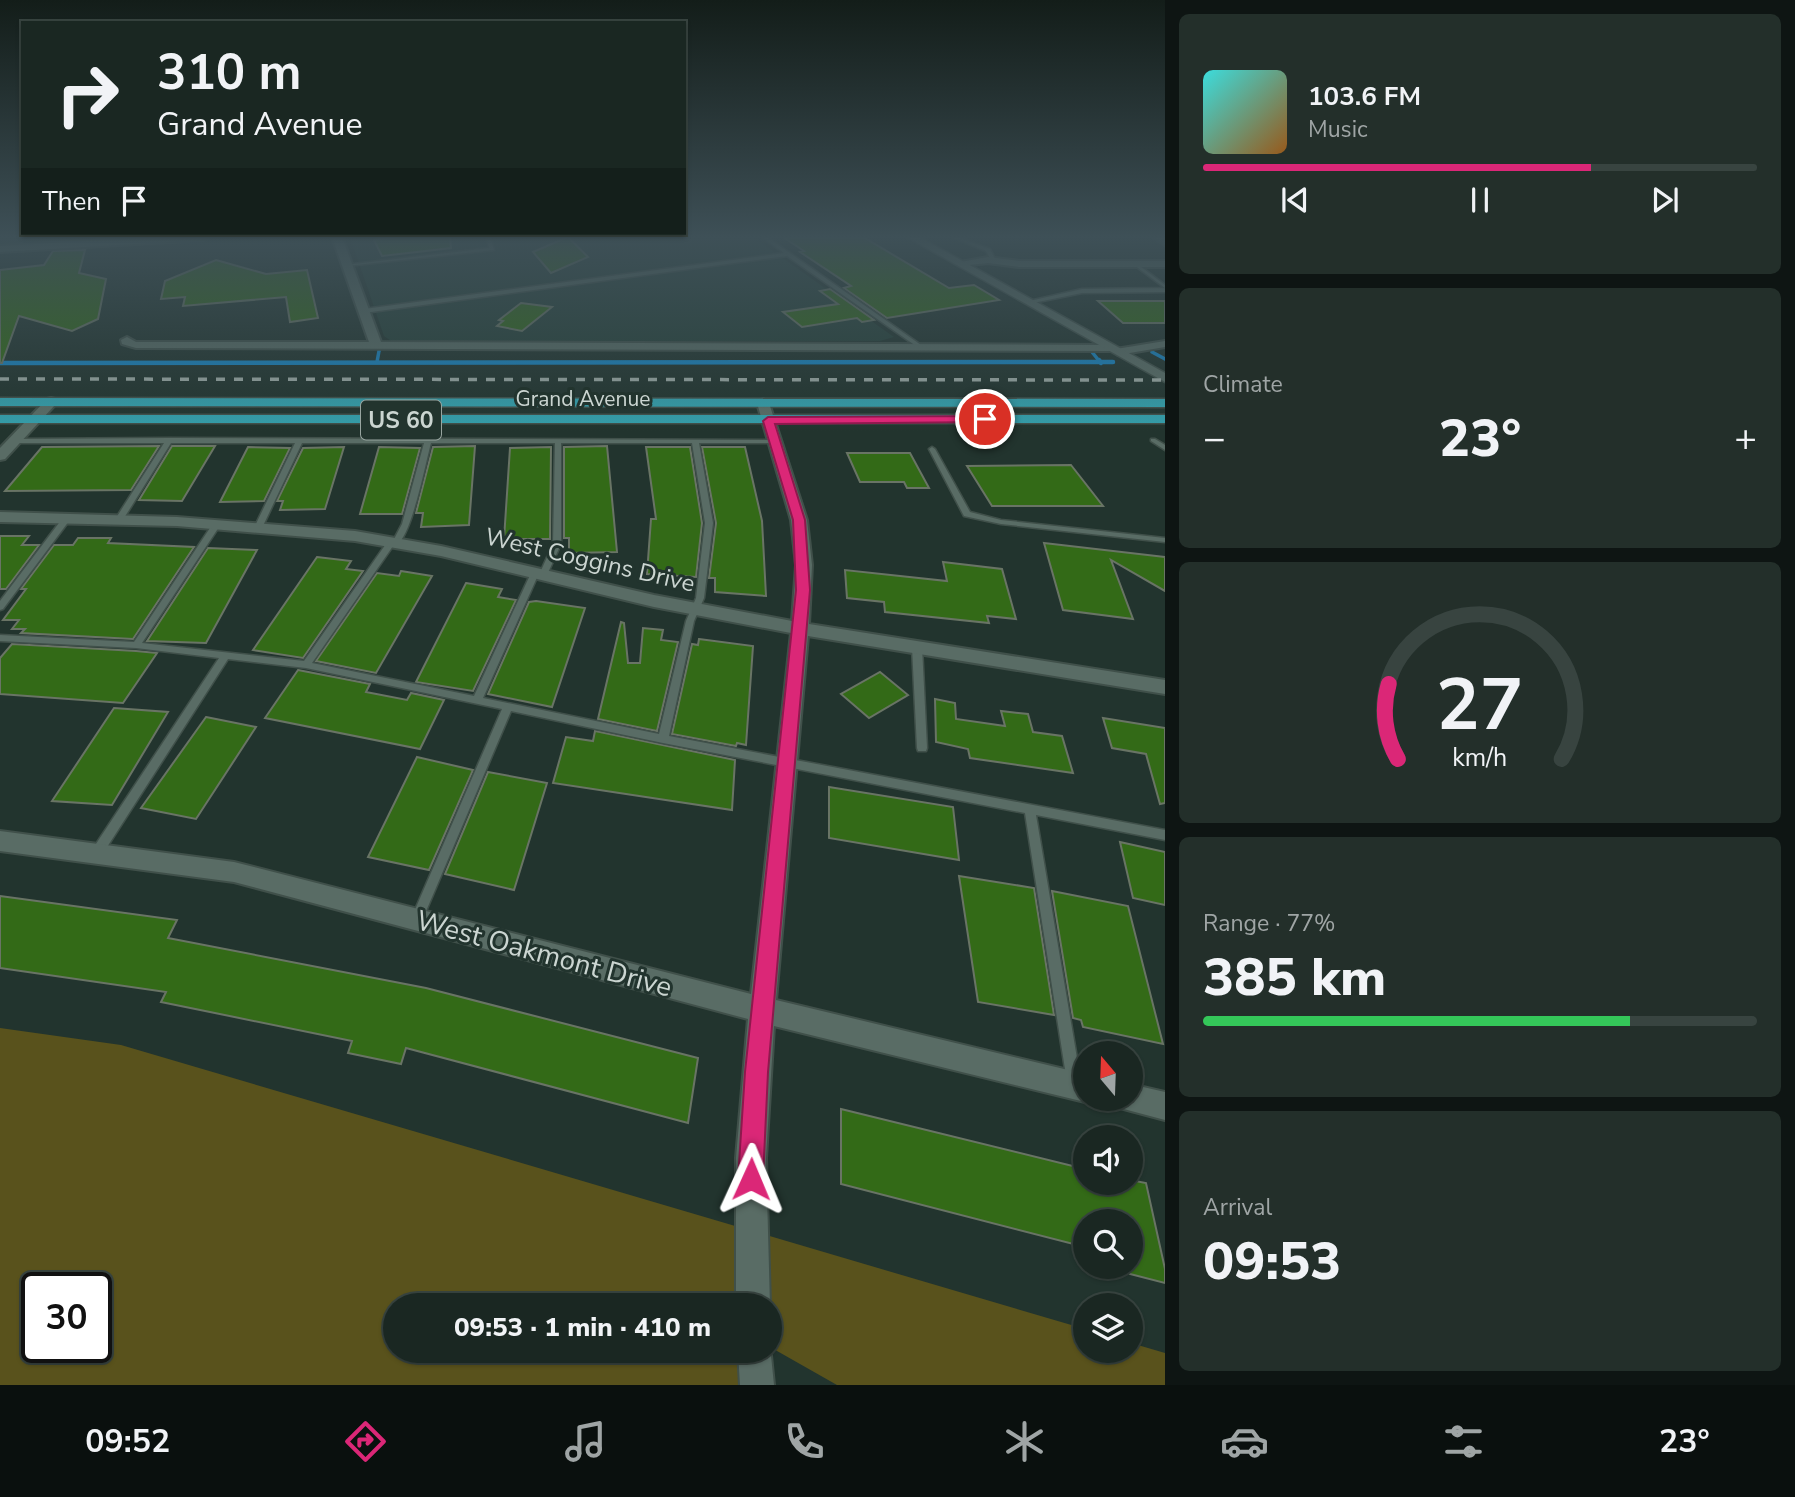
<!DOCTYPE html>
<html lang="en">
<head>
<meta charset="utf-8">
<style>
  body { margin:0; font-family:"Nunito Sans",sans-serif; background:#232f2a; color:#f1f3f6; height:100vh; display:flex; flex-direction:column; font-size:26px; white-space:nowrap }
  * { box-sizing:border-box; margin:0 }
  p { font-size:23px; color:#9fa5a5 }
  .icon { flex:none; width:38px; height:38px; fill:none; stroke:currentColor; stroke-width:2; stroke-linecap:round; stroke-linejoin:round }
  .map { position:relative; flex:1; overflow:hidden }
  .panel { display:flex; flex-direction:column; gap:14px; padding:14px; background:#0e1513; width:630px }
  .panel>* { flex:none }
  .top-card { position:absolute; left:21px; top:21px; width:665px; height:214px; border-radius:0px; box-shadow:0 2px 5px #0004,0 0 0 2px #384440; background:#1a2722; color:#f1f3f6; overflow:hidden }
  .needle { width:46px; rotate:341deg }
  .controls { position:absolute; left:1073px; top:1041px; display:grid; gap:14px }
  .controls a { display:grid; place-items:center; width:70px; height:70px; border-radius:50%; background:#1a2722; box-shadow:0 2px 5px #0004,0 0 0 2px #384440; font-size:35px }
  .speed { position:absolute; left:21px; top:1272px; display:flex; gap:14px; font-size:35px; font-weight:700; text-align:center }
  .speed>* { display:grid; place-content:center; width:91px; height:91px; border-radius:50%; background:#1a2722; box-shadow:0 2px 5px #0004,0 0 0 2px #384440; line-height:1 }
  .speed .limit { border:4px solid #111; border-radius:10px; background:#fff; color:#111 }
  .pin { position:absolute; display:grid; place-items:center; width:60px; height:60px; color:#fff; margin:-30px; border:4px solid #fff; border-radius:50%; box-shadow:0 2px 7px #0007 }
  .me { position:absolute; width:77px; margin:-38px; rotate:1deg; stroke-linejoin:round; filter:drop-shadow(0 0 5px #0008) }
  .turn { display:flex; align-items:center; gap:24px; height:147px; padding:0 21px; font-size:32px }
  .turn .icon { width:91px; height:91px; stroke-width:2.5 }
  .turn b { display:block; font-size:49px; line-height:60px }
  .then { display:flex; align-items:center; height:66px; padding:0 21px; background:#0003; gap:14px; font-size:26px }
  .big { font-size:52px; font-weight:800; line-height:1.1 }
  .panel .tile { flex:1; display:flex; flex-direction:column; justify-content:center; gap:10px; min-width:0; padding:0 24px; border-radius:10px; background:#232f2a }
  .panel .dial { align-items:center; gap:0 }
  .dial svg { height:182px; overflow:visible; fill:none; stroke:#384440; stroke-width:7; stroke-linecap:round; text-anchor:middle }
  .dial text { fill:#f1f3f6; stroke:none }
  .song { display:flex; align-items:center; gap:21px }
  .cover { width:84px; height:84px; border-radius:10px; background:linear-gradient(135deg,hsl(180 70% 55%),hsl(30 70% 35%)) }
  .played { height:7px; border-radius:4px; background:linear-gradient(90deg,#db2777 70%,#384440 70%) }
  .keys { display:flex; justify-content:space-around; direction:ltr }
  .heat { display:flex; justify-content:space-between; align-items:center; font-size:38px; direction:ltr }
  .charge { height:10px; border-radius:5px; background:linear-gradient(90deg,#34c759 77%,#384440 0) }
  .trip { position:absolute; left:383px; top:1293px; width:399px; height:70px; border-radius:35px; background:#1a2722; box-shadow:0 2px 5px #0004,0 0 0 2px #384440; font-weight:800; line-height:70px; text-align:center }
  .dock { display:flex; height:112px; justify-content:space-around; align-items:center; background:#0a100e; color:#9fa5a5 }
  .dock .icon { width:49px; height:49px }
  .dock .selected { color:#db2777 }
  .dock b { font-size:32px; color:#f1f3f6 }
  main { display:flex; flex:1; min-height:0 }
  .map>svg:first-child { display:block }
  .built { fill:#264038 }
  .green { fill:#59521c; fill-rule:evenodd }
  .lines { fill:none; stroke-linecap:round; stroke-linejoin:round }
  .stream-far1 { stroke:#1883bf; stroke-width:3.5 }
  .stream { stroke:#1883bf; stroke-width:4.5 }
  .building { fill:#336a17; stroke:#697465; stroke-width:2 }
  .lane-casing { stroke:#40504a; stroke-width:3 }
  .street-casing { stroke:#40504a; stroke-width:4 }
  .secondary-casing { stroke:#40504a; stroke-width:3 }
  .highway-casing { stroke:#40504a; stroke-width:3 }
  .lane { fill:#596c65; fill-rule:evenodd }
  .street { fill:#596c65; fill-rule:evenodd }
  .secondary { fill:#596c65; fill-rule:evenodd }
  .highway { fill:#349eaa; fill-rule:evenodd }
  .rail { stroke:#9ba8a3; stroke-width:3.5; stroke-dasharray:9 9; stroke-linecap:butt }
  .route { fill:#db2777; stroke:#8e194d; stroke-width:2 }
  .labels { text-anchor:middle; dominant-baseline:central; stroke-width:6; stroke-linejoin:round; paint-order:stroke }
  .far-street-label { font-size:21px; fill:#cbd5d1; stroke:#22342e }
  .shield { fill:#22342e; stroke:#98a5a0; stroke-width:2 }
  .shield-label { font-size:23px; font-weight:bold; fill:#cbd5d1 }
  .street-label { font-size:24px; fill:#cbd5d1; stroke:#22342e }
  .near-street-label { font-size:28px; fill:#cbd5d1; stroke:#22342e }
</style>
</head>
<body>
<main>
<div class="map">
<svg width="1165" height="1385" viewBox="0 0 1165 1385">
  <rect width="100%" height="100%" fill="#22342e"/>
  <g class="built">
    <polygon points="0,237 103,237 0,245"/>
    <polygon points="350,237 753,237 894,337 880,341 391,341 384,336"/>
  </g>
  <path class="green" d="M0,1028L121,1045L1085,1329V1351H1130L1131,1343L1165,1353V1385H837L770,1347V1306H396V1351H755L757,1385H0ZM37,1288H96V1348H37Z"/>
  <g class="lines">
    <g class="stream-far1">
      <polyline points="1092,352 1100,362"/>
      <polyline points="1152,352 1165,359"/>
      <polyline points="377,362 379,351"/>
      <polyline points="846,362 1113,362"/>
    </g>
    <g class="stream">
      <polyline points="1099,360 1101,363"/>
      <polyline points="0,363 1113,362"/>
    </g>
  </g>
  <g class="building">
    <polygon points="399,237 450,237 451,248 382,256 374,240"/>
    <polygon points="568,237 588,257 551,273 533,252"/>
    <polygon points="783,237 863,237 949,288 974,285 999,300 887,318 844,288 851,286 800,252 804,251"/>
    <polygon points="85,250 79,273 106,279 98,319 72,331 19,316 2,363 0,363 0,270 44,265 53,251"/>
    <polygon points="216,260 266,274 307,270 318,318 290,322 286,297 183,306 185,297 161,299 165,281"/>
    <polygon points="830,289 874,320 862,322 857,318 802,327 783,312 838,304 820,291"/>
    <polygon points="1098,301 1165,301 1165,323 1123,323"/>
    <polygon points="521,303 552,307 522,331 497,326 503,321 499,320"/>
    <polygon points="159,446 131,490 5,491 42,447"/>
    <polygon points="172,446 215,446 182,501 139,500"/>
    <polygon points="475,446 469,525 421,527 423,513 416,513 433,447"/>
    <polygon points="607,446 617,552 569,553 569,538 564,538 564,447"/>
    <polygon points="248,447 290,448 264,501 220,502"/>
    <polygon points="344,447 325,509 280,510 283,501 277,501 303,448"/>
    <polygon points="379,447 420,448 402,514 360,514"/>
    <polygon points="551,447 550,539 504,539 510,448"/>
    <polygon points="646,447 690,447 702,523 696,577 647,574 651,519 656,519"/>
    <polygon points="702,447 745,447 762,521 766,596 715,592 715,578 709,578 716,523"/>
    <polygon points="847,453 910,453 929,488 907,488 904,482 860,482"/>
    <polygon points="1071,465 1103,506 992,506 967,466"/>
    <polygon points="0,536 29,536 22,545 39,545 6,589 0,589"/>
    <polygon points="78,538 111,538 108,543 194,547 133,639 21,633 25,629 12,629 19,620 3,620 26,589 21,589 54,545 73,545"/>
    <polygon points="1044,543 1165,557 1165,591 1111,560 1133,619 1063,610"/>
    <polygon points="208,548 257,550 206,643 147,641"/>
    <polygon points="317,557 351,561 346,569 363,571 303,658 253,650"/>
    <polygon points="943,562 1002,569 1016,619 987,616 989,623 885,612 884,602 847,598 845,570 947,581"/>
    <polygon points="401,571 432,576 376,673 316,661 377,573 399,576"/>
    <polygon points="466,583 502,589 498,597 516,600 473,691 416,682"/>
    <polygon points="536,601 585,608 552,707 488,694 529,602"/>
    <polygon points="621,622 624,623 628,663 640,663 643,628 663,630 661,640 678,642 657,731 598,719"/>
    <polygon points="699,639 753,646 746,745 737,743 736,746 672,734 692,644 698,645"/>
    <polygon points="12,644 136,651 157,653 123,703 0,694 0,658"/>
    <polygon points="298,670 370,684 366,692 407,700 411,693 444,700 420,749 265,718"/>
    <polygon points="880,672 908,695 869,718 841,694"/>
    <polygon points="935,699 955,703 956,719 1005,726 1001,711 1028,714 1033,732 1062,736 1073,773 970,758 968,749 936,742"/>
    <polygon points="114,708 168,712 112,805 52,801"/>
    <polygon points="206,717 256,727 196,819 141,808"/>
    <polygon points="1103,718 1165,728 1165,803 1160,804 1146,754 1112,748"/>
    <polygon points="595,731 735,760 732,810 553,783 566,737 593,741"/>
    <polygon points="417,757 473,770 429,870 368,857"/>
    <polygon points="488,772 547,783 514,890 445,874"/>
    <polygon points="829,787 953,807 959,860 829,838"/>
    <polygon points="1120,842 1165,852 1165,905 1133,898"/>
    <polygon points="959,876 1034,888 1054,1015 978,1002"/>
    <polygon points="1052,891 1128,906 1163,1044 1083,1027 1081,1020 1073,1018"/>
    <polygon points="0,896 177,920 168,938 426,988 698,1058 688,1123 406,1048 401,1064 348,1053 352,1041 161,1002 166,992 0,968"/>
    <polygon points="841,1109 1085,1169 1085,1183 1130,1183 1130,1180 1146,1183 1165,1269 1165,1283 1130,1274 1130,1222 1085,1222 1085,1247 841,1184"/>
  </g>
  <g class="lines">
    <g class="lane-casing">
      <g id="lane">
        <polygon points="762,237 767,237 921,345 916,346 787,256 364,313 361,311 364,309 784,253"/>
        <polygon points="952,237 958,237 990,249 996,261 992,262 986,251"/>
        <polygon points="489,239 491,240 494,250 347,266 345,265 489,248 487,240"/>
        <polygon points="1136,263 1165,285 1165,292 1082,293 1028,304 1025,302 1082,289 1165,288 1134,265"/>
        <path d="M169,438L777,440L778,441L775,443H699L713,523L704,598L694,621L669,736L1165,830V840L1036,815L1081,1082L1079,1087L1074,1089L1069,1087L1067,1082L1025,813L663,743L511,711L421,923L417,925L413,923L411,919L502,709L306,668L228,659L100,858L96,859L92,858L90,854L92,850L219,658L136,648L0,641V635L134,642L214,522H217L221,524L142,643L304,661L388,541H393L402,524L424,443H302L262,528L258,530L254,528L295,443H171L124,518L120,520L116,518L164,443H14L11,441L14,439ZM431,443H555L553,544L539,575L543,578L547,575L561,544V443H692L705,523L696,598L686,621L659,734L483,698L539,573L535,570L531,573L474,696L312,663L393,546H396C412,535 425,465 431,443Z"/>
        <polygon points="1151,439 1155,439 1165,445 1165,450 1151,441"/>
        <polygon points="932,447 935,449 970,512 1001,520 1165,538 1165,542 1001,524 964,516 929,449"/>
        <polygon points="65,515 68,515 72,517 3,609 0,610 0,601"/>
        <polygon points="917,644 922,647 927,748 926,751 918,751 917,748 912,647"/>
      </g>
    </g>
    <g class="street-casing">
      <g id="street">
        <polygon points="160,237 208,237 203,240 0,252 0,246"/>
        <polygon points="332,237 342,237 381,342 1111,345 1116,349 1165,341 1165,347 1118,355 1113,351 136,348 122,344 121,340 127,337 136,342 369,342"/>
        <polygon points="1153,237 1165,238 1165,245"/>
        <polygon points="988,257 1019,261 1165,261 1165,267 1019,267 988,263 960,266 955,263"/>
        <polygon points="51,398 55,399 55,405 5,459 0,460 0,448 47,399"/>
        <polygon points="763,399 769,403 807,520 812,565 809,624 1165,680 1165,694 808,636 776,1000 1085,1074 1085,1099 1092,1099 1085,1102 774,1026 766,1158 770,1306 736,1306 736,1158 748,1019 234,882 0,851 0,831 234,862 751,994 791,633 654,607 441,556 355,541 177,526 0,522 0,512 177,517 355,531 441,546 654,595 792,621 796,565 791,520 757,403"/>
        <polygon points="1130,1084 1165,1092 1165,1120 1120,1108 1116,1099 1130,1099"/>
        <polygon points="770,1346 774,1385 740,1385 738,1351 770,1351"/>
      </g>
    </g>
    <g class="secondary-casing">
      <polygon id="secondary" points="907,237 919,237 1165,373 1165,382"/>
    </g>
    <g class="highway-casing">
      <g id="highway">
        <polygon points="0,398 1165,399 1165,407 0,406"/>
        <rect x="0" y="415" width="1165" height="8"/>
      </g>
    </g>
    <use href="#lane" class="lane"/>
    <use href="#street" class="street"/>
    <use href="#secondary" class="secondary"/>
    <use href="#highway" class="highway"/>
    <polyline class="rail" points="0,379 1165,380"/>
  </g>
  <linearGradient id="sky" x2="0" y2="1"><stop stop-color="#131d19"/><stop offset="0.55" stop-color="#3e5057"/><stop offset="1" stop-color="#3e5057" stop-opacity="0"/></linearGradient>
  <rect width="1165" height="431" fill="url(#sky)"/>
  <polygon class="route" points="985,416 989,417 989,422 775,424 805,520 810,590 768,1072 763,1179 760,1188 751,1191 742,1188 738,1179 745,1072 796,590 793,520 763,421 768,417"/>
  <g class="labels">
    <g class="far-street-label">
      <text x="583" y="399">Grand Avenue</text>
    </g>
    <rect class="shield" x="361" y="400.5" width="80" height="39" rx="5"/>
    <g class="shield-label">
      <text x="401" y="420">US 60</text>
    </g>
    <g class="street-label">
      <text transform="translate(590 560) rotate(13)">West Coggins Drive</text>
    </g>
    <g class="near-street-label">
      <text transform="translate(544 954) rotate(15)">West Oakmont Drive</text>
    </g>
  </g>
</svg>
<div class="controls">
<a><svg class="needle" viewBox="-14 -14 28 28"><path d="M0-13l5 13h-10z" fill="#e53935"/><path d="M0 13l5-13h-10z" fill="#9fa5a5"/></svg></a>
<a><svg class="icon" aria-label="sound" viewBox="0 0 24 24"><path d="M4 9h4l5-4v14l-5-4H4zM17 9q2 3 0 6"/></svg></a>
<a><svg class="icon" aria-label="search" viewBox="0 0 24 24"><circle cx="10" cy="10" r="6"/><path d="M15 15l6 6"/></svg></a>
<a><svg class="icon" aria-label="layers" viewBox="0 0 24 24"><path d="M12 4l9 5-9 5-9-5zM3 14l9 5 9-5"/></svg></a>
</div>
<div class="speed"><div class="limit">30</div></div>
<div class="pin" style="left:985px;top:419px;background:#d93025"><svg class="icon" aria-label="arrive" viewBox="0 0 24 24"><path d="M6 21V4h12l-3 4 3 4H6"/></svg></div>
<svg class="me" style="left:751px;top:1179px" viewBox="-20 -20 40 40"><path d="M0-17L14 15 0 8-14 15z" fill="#db2777" stroke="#fff" stroke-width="4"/></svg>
<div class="trip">09:53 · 1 min · 410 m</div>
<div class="top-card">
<div class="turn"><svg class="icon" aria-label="right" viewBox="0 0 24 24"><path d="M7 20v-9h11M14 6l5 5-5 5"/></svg><div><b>310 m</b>Grand Avenue</div></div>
<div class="then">Then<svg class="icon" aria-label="arrive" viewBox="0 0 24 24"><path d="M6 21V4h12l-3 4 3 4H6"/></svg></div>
</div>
</div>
<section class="panel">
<div class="tile">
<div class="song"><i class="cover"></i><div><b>103.6 FM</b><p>Music</p></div></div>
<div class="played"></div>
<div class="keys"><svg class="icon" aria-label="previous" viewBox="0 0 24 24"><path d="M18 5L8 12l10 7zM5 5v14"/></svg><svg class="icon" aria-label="pause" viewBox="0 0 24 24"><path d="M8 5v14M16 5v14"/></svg><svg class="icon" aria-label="next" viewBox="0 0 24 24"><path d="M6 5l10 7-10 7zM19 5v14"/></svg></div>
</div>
<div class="tile"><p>Climate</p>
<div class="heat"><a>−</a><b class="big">23°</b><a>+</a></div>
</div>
<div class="tile dial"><svg viewBox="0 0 100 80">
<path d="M14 69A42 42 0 1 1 86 69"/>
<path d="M14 69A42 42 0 0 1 10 36" stroke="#db2777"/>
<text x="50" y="56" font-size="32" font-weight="700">27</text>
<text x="50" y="72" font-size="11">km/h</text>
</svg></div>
<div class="tile"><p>Range · 77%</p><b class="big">385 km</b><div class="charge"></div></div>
<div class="tile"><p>Arrival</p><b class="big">09:53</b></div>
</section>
</main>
<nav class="dock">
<b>09:52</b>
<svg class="icon selected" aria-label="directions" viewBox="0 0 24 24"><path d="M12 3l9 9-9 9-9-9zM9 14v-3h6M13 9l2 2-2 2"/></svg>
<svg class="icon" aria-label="music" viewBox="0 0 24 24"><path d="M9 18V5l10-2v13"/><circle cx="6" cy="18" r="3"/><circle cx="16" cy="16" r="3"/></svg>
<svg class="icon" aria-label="phone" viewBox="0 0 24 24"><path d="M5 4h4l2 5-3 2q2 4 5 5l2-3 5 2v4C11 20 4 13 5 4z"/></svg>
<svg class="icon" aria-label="climate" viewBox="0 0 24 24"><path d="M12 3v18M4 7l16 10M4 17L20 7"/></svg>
<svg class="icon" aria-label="car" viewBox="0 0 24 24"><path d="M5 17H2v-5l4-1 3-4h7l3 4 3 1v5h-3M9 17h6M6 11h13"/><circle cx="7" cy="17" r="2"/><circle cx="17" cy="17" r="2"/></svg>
<svg class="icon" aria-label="filters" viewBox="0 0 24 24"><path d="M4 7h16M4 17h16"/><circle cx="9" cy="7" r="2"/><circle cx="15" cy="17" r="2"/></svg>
<b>23°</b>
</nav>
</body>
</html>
